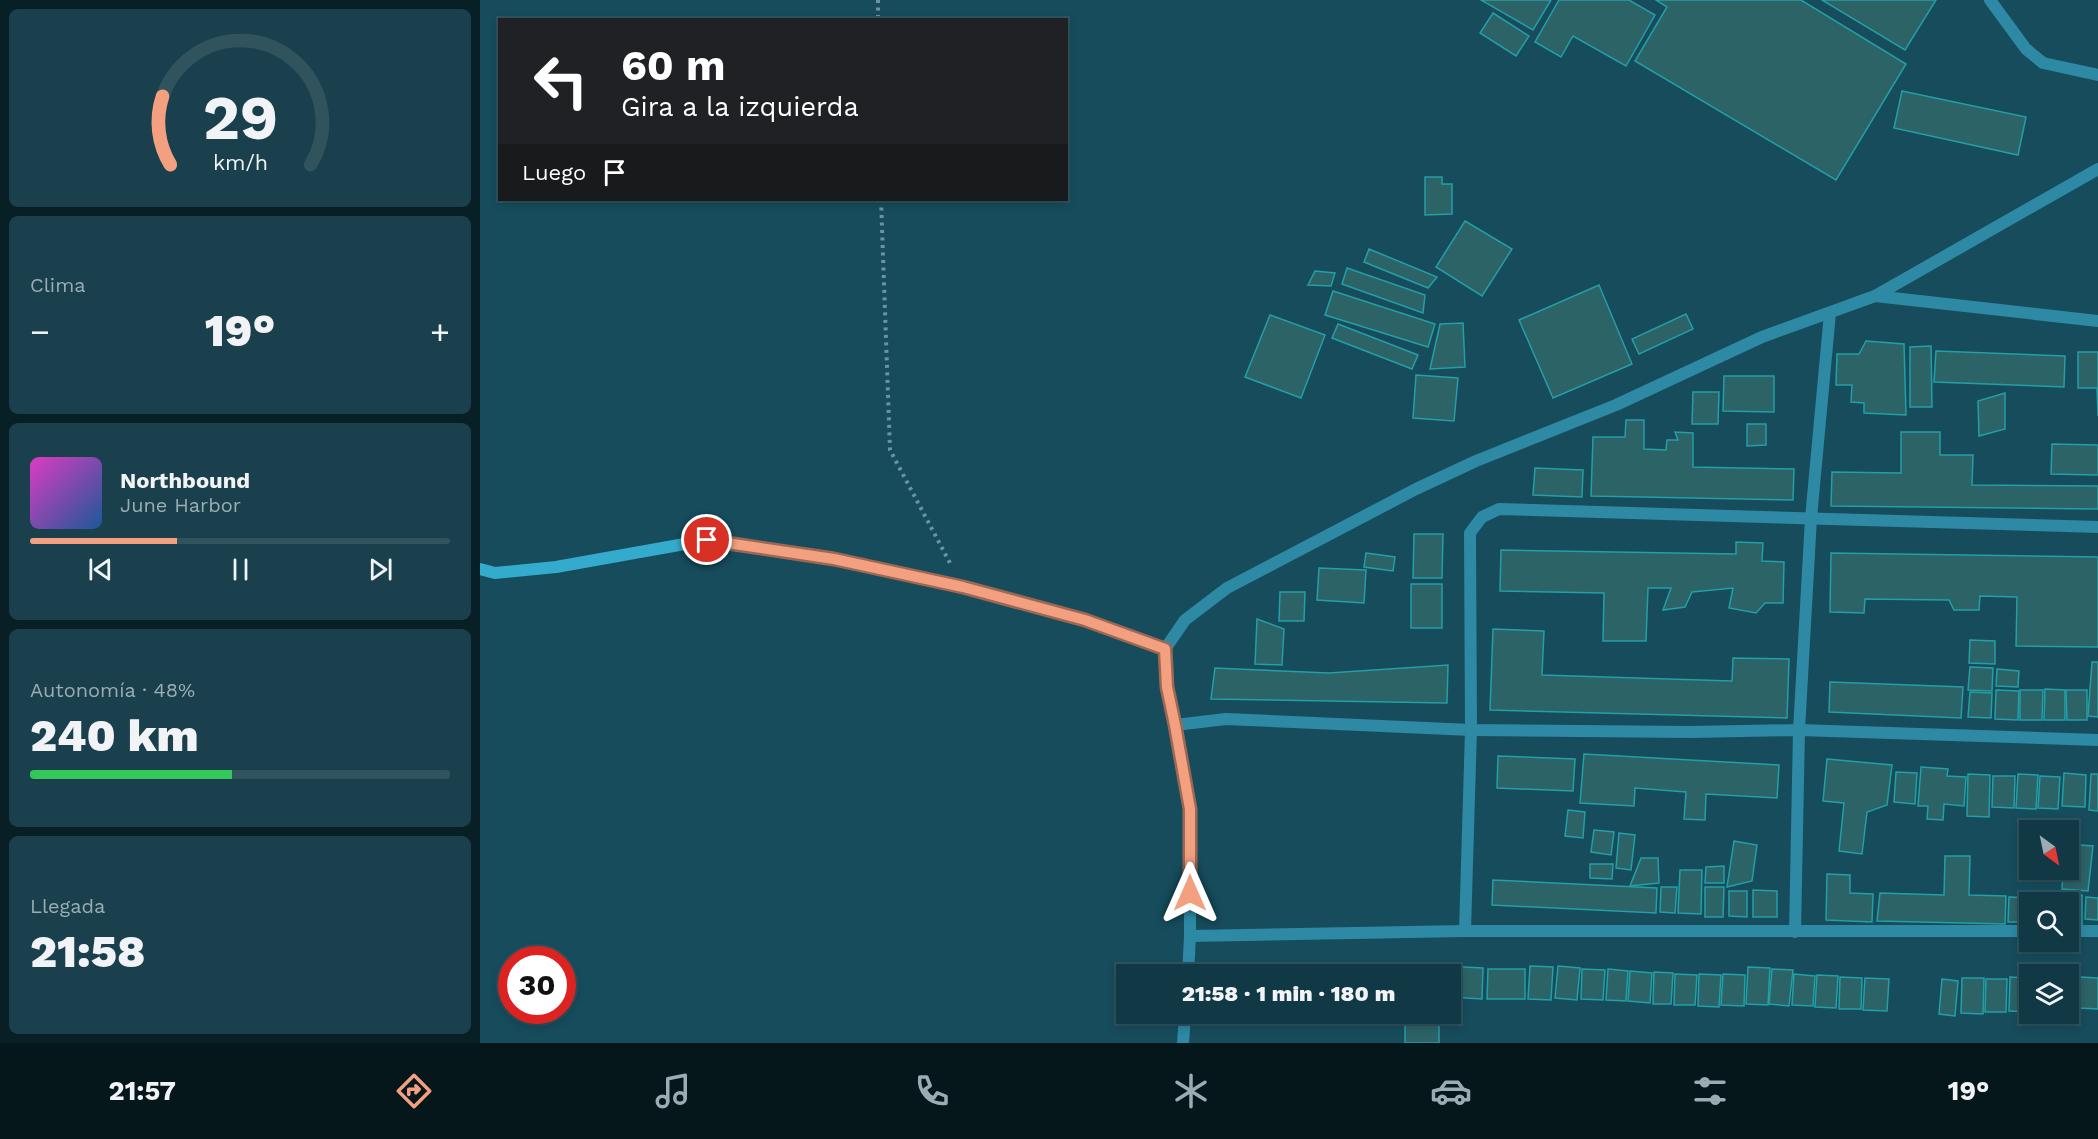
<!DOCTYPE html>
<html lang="es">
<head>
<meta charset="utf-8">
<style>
  body { margin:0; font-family:"Work Sans",sans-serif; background:#19404c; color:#f1f3f6; height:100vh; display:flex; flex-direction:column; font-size:22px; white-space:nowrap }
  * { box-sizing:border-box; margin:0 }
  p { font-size:20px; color:#9cacb3 }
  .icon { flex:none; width:33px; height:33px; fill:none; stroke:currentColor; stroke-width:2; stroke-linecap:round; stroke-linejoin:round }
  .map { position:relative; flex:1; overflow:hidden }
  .sheet { display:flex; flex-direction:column; gap:9px; padding:9px; background:#091f26; width:480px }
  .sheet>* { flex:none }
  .hud { position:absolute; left:18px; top:18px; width:570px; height:183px; border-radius:0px; box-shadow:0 3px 9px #0003,0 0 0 2px #30535e; background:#202124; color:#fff; overflow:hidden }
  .needle { width:39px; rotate:147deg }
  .fabs { position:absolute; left:1539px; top:820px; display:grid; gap:12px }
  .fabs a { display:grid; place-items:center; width:60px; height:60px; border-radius:0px; background:#103945; box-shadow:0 3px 9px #0003,0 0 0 2px #30535e; font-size:30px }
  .speed { position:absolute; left:18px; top:946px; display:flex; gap:12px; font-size:30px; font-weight:700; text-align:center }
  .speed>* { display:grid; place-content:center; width:78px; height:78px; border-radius:50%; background:#103945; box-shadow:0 3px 9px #0003,0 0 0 2px #30535e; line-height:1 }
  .speed .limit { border:9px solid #d22; background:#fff; color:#111 }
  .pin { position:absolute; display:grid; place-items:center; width:51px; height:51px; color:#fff; margin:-26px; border:3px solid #fff; border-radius:50%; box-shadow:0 2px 6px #0007 }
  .me { position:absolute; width:66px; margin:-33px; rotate:0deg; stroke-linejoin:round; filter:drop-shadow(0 0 4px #0008) }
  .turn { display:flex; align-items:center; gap:21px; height:126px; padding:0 24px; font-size:27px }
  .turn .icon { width:78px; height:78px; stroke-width:2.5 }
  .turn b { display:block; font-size:42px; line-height:51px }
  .then { display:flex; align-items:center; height:57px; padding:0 24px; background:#0003; gap:12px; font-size:22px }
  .big { font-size:45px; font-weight:800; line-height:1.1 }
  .sheet .card { flex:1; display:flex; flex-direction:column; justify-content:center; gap:9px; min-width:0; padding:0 21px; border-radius:9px; background:#19404c }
  .sheet .dial { align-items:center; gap:0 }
  .dial svg { height:156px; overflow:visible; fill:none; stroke:#30535e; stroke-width:7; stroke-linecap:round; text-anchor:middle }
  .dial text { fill:#f1f3f6; stroke:none }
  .song { display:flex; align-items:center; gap:18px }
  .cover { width:72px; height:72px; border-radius:9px; background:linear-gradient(135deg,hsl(310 70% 55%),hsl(210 70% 35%)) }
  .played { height:6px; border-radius:3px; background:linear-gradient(90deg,#f2a080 35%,#30535e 35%) }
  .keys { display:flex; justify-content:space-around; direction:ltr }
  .heat { display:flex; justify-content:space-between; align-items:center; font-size:33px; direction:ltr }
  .charge { height:9px; border-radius:4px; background:linear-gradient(90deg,#34c759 48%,#30535e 0) }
  .trip { position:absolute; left:636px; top:964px; width:345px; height:60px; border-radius:0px; background:#103945; box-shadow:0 3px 9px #0003,0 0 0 2px #30535e; font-weight:800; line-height:60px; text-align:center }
  .tab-bar { display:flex; height:96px; justify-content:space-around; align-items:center; background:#06171c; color:#9cacb3 }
  .tab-bar .icon { width:42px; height:42px }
  .tab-bar .on { color:#f2a080 }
  .tab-bar b { font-size:27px; color:#f1f3f6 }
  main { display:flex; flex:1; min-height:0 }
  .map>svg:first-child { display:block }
  .building { fill:#2b6367; stroke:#239fa7; stroke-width:1.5 }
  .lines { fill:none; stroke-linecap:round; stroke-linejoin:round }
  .path { stroke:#6a94a1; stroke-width:4; stroke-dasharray:3 4.5; stroke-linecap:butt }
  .lane { stroke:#2d89a4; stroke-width:12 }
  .street { stroke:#2d89a4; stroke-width:12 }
  .secondary { stroke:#34aacd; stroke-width:12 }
  .route-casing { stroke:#9d6853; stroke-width:15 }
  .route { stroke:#f2a080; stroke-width:10 }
</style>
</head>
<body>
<main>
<section class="sheet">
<div class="card dial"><svg viewBox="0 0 100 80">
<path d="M14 69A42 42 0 1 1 86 69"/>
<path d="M14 69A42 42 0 0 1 10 34" stroke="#f2a080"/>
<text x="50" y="56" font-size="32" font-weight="700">29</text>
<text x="50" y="72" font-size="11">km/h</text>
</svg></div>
<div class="card"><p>Clima</p>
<div class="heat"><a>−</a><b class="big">19°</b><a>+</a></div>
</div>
<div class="card">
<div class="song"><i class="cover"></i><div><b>Northbound</b><p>June Harbor</p></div></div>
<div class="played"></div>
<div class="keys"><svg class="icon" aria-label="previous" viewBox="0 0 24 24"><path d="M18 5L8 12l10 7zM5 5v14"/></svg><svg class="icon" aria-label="pause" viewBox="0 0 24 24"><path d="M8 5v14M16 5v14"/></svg><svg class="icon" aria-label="next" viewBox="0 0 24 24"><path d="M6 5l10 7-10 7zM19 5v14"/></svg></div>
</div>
<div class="card"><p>Autonomía · 48%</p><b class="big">240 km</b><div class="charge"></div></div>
<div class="card"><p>Llegada</p><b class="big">21:58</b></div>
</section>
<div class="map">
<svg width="1618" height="1043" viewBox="0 0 1618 1043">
  <rect width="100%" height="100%" fill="#164c5c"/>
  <g class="building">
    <polygon points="1001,0 1071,0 1053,30"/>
    <polygon points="1079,0 1149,0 1175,15 1146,66 1093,36 1081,57 1055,42"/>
    <polygon points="1176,0 1321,0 1426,64 1356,180 1155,61 1187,7"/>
    <polygon points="1342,0 1456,0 1425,50"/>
    <polygon points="1013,13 1049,36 1036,56 1000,33"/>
    <polygon points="1422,91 1546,117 1538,155 1414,128"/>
    <polygon points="945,177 962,177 962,184 972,184 972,214 945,215"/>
    <polygon points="985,221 1032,249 1002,296 956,267"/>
    <polygon points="889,249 957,277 948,288 884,262"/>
    <polygon points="867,268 945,295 943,313 862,284"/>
    <polygon points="835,271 855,273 851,286 828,285"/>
    <polygon points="1119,285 1152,364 1073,398 1039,320"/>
    <polygon points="853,291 955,324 948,347 845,315"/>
    <polygon points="1206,314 1213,329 1159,354 1152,339"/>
    <polygon points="790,315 845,335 821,398 765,377"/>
    <polygon points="983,323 985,367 950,369 960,324"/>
    <polygon points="858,324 938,355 932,369 852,338"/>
    <polygon points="1386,341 1424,344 1426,415 1384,413 1384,403 1371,402 1372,385 1356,385 1357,354 1379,354"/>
    <polygon points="1451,346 1452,407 1430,407 1430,347"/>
    <polygon points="1456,351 1585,356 1584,387 1454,382"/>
    <polygon points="1598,352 1618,352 1618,416 1617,388 1598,388"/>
    <polygon points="936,375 978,378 974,421 933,418"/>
    <polygon points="1244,376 1294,376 1294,412 1243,411"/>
    <polygon points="1213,392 1239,392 1238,424 1212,424"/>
    <polygon points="1525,393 1525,429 1499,436 1498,401"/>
    <polygon points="1146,420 1164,420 1164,449 1186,450 1187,440 1198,440 1195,432 1213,433 1213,467 1314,469 1313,500 1111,496 1113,437 1145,437"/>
    <polygon points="1267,424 1286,424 1286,445 1267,446"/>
    <polygon points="1421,432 1460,432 1460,455 1493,455 1492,485 1618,486 1618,509 1351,506 1352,472 1421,473"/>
    <polygon points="1572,444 1618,445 1618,475 1571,474"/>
    <polygon points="1055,468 1103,470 1102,497 1053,495"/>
    <polygon points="934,534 963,534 962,578 933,578"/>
    <polygon points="1256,542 1283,543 1282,561 1304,562 1303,603 1285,603 1276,613 1249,608 1253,588 1212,592 1205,607 1183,610 1191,588 1168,588 1166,641 1123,641 1124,593 1020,591 1021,550 1256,554"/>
    <polygon points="886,553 915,557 913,571 884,567"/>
    <polygon points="1351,553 1618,557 1618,647 1536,646 1537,597 1500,596 1499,610 1474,610 1469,600 1385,599 1384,613 1350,612"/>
    <polygon points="839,568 886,570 884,603 837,600"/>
    <rect x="931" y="584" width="31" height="44"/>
    <polygon points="800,592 825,592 824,621 799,621"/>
    <polygon points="777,619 804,629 802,665 775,664"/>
    <polygon points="1013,629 1064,631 1062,675 1252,681 1253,658 1309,659 1307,718 1010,710"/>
    <polygon points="1490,640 1515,641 1515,664 1489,663"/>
    <polygon points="1612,662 1618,662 1618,717 1608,716"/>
    <polygon points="968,665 967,703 731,699 735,668 849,673"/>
    <polygon points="1490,667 1513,668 1512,691 1488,690"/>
    <polygon points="1517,669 1539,671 1538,687 1516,686"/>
    <polygon points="1350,682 1483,687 1481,718 1349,712"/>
    <polygon points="1565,689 1585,690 1585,720 1564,720"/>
    <polygon points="1516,690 1539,691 1538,720 1515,719"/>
    <polygon points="1540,690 1563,690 1562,720 1540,720"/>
    <polygon points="1586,690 1607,690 1607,720 1587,720"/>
    <polygon points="1490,692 1512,693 1511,718 1488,717"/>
    <polygon points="1104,754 1299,765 1297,798 1226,794 1225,820 1204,819 1206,792 1155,788 1154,806 1100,803"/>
    <polygon points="1018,756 1095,759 1093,791 1017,788"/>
    <polygon points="1347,759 1412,765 1407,805 1387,812 1382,854 1359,851 1364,803 1343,801"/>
    <polygon points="1441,767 1468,769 1467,776 1486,777 1484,806 1464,804 1463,820 1447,819 1448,806 1438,806"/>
    <polygon points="1416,772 1437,773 1435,804 1414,802"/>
    <polygon points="1584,773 1606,775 1605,807 1582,806"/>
    <polygon points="1488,774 1510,775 1509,817 1487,816"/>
    <polygon points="1538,774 1558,775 1556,809 1536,808"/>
    <polygon points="1611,774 1618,774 1618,811 1609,810"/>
    <polygon points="1513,776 1535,776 1534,808 1512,807"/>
    <polygon points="1560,776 1580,777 1578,809 1558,808"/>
    <polygon points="1088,810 1105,812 1103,838 1085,836"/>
    <polygon points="1114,830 1134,832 1131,855 1111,852"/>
    <polygon points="1139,833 1155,835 1151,870 1136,868"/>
    <polygon points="1254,841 1277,845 1272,881 1247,887"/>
    <polygon points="1588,844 1613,846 1608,891 1582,889 1583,870 1588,870"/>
    <polygon points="1465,856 1490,856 1489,895 1526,896 1525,924 1397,921 1400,893 1464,895"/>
    <polygon points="1161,858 1178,858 1179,883 1150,886"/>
    <polygon points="1110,864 1133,864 1132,879 1110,878"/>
    <polygon points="1244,866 1244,883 1225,883 1226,867"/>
    <polygon points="1200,870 1222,870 1221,914 1198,913"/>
    <polygon points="1347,874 1370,875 1370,893 1393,894 1392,922 1346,920"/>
    <polygon points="1013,880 1177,888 1176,913 1012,905"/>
    <polygon points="1181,887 1197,887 1195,913 1180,912"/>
    <polygon points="1225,887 1244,887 1243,917 1225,917"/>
    <polygon points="1273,890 1297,891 1297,917 1273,917"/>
    <polygon points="1249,891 1267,891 1267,917 1249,916"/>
    <polygon points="1580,895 1602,895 1602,925 1588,925 1588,903 1580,903"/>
    <polygon points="1529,897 1554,898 1553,903 1550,903 1550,922 1528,922"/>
    <polygon points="1577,897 1577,903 1557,903 1557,898"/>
    <polygon points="1606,897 1618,898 1618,920 1605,919"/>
    <polygon points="800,963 835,965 834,975 799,975"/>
    <polygon points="839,965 878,966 878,975 838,975"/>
    <polygon points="927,965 961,966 961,975 927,975"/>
    <polygon points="964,966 1003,968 1002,999 970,997 970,975 964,975"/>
    <polygon points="1050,966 1073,967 1071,1000 1048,999"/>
    <polygon points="1078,966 1100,968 1097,1000 1075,998"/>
    <polygon points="882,967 925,967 924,975 882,975"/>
    <polygon points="1268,967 1290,968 1288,1005 1266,1004"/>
    <polygon points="1008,969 1045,969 1045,999 1007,999"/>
    <polygon points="1102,969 1125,970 1123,1000 1101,999"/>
    <polygon points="1128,969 1148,971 1146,1001 1126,1000"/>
    <polygon points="1292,969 1313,970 1309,1006 1289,1004"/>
    <polygon points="1150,971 1172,973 1170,1003 1148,1001"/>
    <polygon points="1174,972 1193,973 1191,1004 1173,1004"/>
    <polygon points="1195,974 1217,975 1215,1005 1194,1005"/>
    <polygon points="1219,974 1241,975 1239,1007 1218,1006"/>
    <polygon points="1243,974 1265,975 1264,1006 1241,1005"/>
    <polygon points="1314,974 1335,976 1333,1006 1312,1005"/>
    <polygon points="1337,975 1358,976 1356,1008 1335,1007"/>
    <polygon points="1360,977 1382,978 1381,1009 1359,1009"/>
    <polygon points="1530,977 1550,978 1550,1012 1529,1011"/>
    <polygon points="1600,977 1618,978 1618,1009 1599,1008"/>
    <polygon points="1385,978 1409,979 1407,1011 1383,1010"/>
    <polygon points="1482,978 1504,978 1503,1014 1481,1013"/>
    <polygon points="1462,979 1478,981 1475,1016 1459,1014"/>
    <polygon points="1506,979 1527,979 1526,1012 1505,1012"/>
    <polygon points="1588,979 1594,979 1592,1013 1588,1013"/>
    <rect x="925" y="1014" width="34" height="29"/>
  </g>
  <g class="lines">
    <g class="path">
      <polyline points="398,0 398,20"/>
      <polyline points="401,200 410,450 471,565"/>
    </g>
    <polyline class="lane" points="1510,0 1546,49 1563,63 1618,75"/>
    <g class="street">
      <polyline points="1395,296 1618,321"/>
      <polyline points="695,725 746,719 991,730 1211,732 1319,730 1618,740"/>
      <polyline points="985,931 991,730 990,533 1002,517 1019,509 1618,527"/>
      <polyline points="1588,931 1618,931"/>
      <polyline points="1315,932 1319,730 1331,518 1350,313"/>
      <polyline points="710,936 985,931 1550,931"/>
      <polyline points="708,975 710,936 710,809 687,687 685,649 705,620 747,588 936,489 996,461 1136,405 1282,337 1395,296 1618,169"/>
      <polyline points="703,1043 705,1014"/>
    </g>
    <polyline class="secondary" points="0,569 15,573 76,567 227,540 354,559 483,587 605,620 685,649"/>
  </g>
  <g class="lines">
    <g class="route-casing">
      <polyline id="route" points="227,540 354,559 483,587 605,620 685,649 687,687 695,725 710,809 710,893"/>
    </g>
    <use href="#route" class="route"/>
  </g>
</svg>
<div class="fabs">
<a><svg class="needle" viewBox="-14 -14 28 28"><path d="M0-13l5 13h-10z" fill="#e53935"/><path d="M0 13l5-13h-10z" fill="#9cacb3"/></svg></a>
<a><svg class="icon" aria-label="search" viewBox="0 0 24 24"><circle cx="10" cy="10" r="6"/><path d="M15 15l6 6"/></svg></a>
<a><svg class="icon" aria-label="layers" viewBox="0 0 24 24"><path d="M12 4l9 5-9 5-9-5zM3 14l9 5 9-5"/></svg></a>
</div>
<div class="speed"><div class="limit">30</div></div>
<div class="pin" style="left:227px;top:540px;background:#d93025"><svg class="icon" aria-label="arrive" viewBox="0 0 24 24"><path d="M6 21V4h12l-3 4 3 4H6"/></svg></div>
<svg class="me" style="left:710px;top:893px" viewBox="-20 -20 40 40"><path d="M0-17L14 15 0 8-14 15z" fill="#f2a080" stroke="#fff" stroke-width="4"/></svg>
<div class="trip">21:58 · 1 min · 180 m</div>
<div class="hud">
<div class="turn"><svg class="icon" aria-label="left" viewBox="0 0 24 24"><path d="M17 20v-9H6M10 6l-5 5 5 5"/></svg><div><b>60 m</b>Gira a la izquierda</div></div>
<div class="then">Luego<svg class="icon" aria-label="arrive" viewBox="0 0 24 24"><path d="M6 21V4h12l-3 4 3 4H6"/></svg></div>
</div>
</div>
</main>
<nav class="tab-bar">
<b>21:57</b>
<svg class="icon on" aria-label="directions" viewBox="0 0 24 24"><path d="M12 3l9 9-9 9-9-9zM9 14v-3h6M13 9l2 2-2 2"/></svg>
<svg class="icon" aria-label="music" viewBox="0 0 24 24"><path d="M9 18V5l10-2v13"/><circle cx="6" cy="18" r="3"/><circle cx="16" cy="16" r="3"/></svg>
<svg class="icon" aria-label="phone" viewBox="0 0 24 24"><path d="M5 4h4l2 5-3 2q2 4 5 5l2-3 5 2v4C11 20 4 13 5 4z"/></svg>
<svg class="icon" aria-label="climate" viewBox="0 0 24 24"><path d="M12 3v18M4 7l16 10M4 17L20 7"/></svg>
<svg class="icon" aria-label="car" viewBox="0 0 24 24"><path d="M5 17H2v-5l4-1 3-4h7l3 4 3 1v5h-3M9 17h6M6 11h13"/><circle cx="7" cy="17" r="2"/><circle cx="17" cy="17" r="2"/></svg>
<svg class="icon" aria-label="filters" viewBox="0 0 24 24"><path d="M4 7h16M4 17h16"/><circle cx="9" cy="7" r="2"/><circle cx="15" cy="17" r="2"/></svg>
<b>19°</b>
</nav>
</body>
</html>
